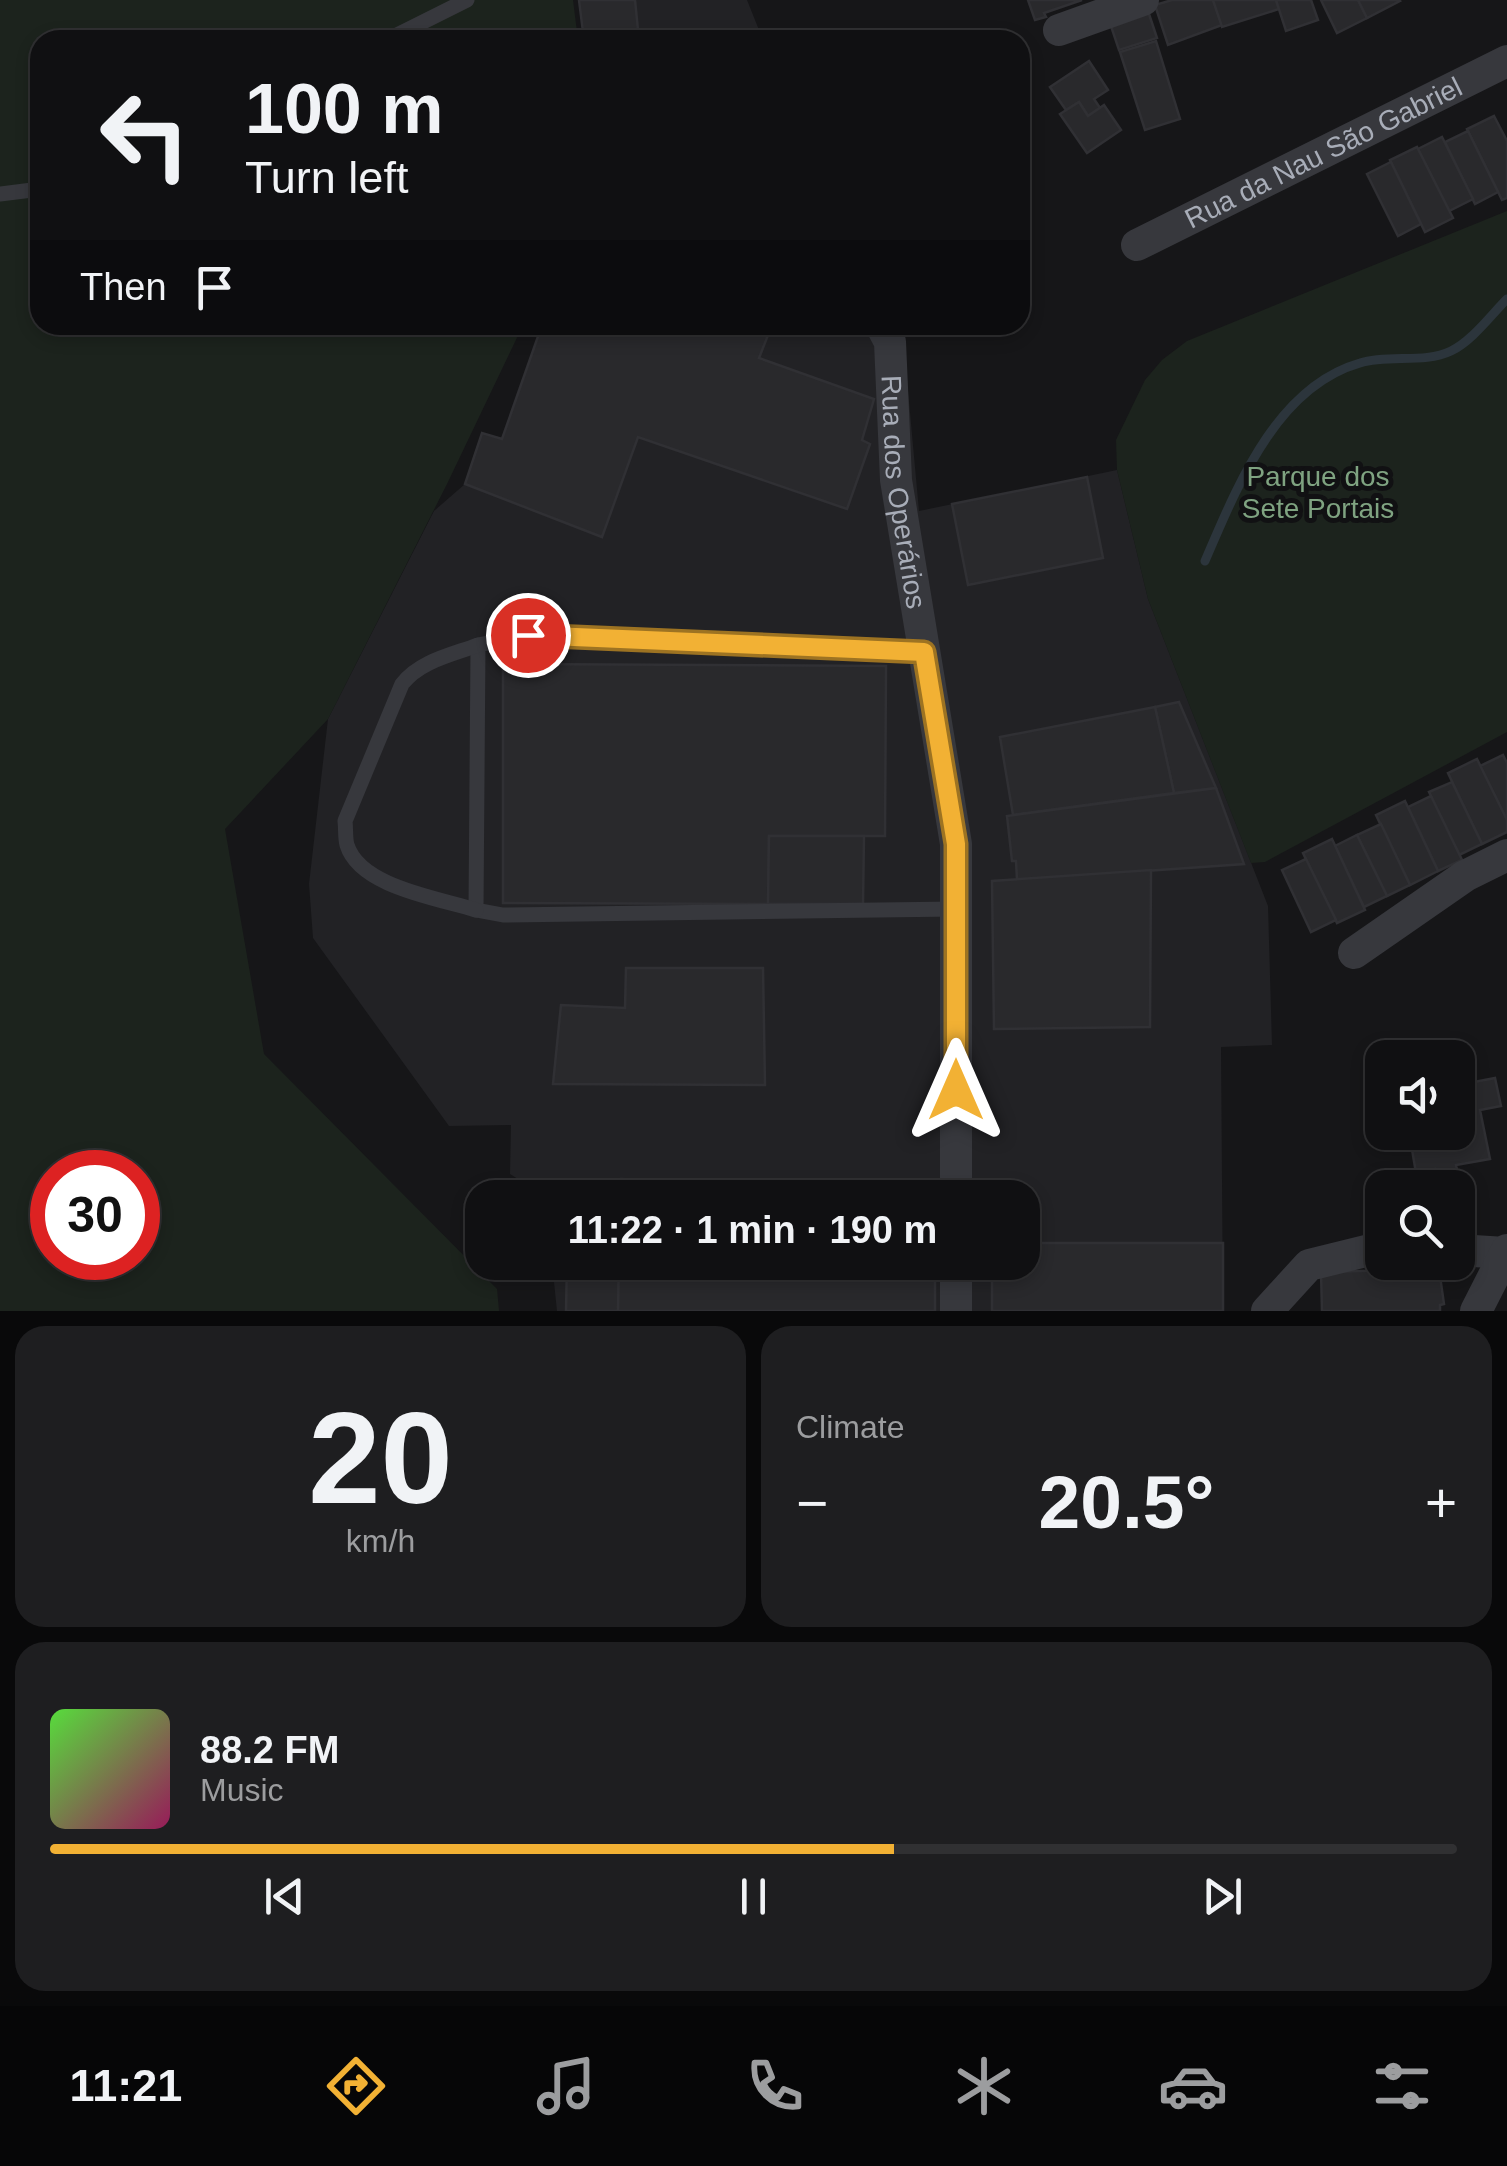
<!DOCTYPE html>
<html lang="en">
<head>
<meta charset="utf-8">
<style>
  body { margin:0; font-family:Helvetica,sans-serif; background:#1e1e20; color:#f1f3f6; height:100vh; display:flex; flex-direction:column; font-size:38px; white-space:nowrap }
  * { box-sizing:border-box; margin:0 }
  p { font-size:32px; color:#9c9d9f }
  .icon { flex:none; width:55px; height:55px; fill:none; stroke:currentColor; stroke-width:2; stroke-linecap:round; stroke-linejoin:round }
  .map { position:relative; height:1311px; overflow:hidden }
  .sheet { display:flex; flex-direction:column; gap:15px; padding:15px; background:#09090a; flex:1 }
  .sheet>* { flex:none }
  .banner { position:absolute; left:30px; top:30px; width:1000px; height:305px; border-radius:30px; box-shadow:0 5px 15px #0003,0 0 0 2px #303032; background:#101012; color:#f1f3f6; overflow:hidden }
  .buttons { position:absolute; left:1365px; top:1040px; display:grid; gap:20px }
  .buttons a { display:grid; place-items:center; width:110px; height:110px; border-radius:20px; background:#101012; box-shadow:0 5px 15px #0003,0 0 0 2px #303032; font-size:50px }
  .speed { position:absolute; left:30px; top:1150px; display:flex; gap:20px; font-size:50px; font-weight:700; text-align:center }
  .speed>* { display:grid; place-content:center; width:130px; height:130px; border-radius:50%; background:#101012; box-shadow:0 5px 15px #0003,0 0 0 2px #303032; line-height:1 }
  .speed .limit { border:15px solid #d22; background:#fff; color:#111 }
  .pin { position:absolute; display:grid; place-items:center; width:85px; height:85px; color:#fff; margin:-42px; border:5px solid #fff; border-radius:50%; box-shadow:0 2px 10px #0007 }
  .me { position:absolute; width:110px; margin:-55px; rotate:0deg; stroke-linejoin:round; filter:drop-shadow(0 0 8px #0008) }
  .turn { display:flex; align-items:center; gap:35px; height:210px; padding:0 50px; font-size:45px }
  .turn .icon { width:130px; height:130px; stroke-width:2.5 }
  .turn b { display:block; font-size:70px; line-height:85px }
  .then { display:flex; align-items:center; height:95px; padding:0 50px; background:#0003; gap:20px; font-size:38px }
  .big { font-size:75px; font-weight:600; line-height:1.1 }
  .sheet .widget { flex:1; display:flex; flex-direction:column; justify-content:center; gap:15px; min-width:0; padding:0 35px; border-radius:30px; background:#1e1e20 }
  .sheet .dial { align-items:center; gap:0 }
  .dial b { font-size:130px; line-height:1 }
  .song { display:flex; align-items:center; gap:30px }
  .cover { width:120px; height:120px; border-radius:15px; background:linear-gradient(135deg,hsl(110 70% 55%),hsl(330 70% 35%)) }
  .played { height:10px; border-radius:5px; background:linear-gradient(90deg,#f2b134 60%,#303032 60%) }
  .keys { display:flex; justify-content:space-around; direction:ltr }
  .heat { display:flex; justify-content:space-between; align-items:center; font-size:55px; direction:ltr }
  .sheet .tiles { flex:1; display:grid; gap:15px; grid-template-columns:1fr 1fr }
  .widget:last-child { grid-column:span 2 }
  .trip { position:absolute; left:465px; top:1180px; width:575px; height:100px; border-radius:30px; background:#101012; box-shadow:0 5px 15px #0003,0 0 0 2px #303032; font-weight:600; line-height:100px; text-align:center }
  .menu { display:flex; height:160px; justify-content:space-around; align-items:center; background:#060607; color:#9c9d9f }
  .menu .icon { width:70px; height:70px }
  .menu .on { color:#f2b134 }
  .menu b { font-size:45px; color:#f1f3f6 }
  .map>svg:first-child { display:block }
  .built { fill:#222225 }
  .green { fill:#1c231d; fill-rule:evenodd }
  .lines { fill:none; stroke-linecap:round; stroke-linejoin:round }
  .stream { stroke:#2c353c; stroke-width:9 }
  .building { fill:#29292c; stroke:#303034; stroke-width:2.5 }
  .service { stroke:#37383d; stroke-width:15 }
  .minor { stroke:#37383d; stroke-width:32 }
  .route-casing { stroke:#9d7322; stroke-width:25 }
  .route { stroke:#f2b134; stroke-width:18 }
  .labels { text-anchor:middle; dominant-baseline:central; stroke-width:10; stroke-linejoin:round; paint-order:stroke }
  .street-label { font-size:28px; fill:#a8adb8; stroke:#111113 }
  .park-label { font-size:28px; fill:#7fa381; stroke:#111113 }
</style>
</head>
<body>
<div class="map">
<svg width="1507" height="1311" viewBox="0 0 1507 1311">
  <rect width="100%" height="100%" fill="#161618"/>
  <g class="built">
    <polygon points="579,0 747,0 763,40 584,40"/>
    <polygon points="542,325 902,325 919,511 1117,470 1148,599 1268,906 1272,1045 1221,1047 1223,1311 557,1311 552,1263 1022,1262 1022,1198 547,1197 510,1174 511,1125 449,1126 313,938 309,884 328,719 434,511 465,484 482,433 503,438"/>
  </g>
  <g class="green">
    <path d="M0,0H573L578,40H40V325H523L447,484L328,719L225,829L264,1054L497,1289L499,1311H0ZM52,1172H138V1258H52Z"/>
    <polygon points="1507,211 1507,732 1265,862 1251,863 1148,599 1117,470 1116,440 1145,380 1162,360 1187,341"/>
  </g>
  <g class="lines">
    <path class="stream" d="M1205,561C1237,487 1276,387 1360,363C1389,354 1424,364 1451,351C1472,341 1491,315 1507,299"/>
  </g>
  <g class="building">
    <polygon points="579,0 635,0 639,40 584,40"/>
    <polygon points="1028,0 1082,0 1044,13 1046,17 1035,20"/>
    <polygon points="1172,0 1213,0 1222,25 1168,45 1155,5"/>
    <polygon points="1213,0 1276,0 1279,9 1222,27"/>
    <polygon points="1276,0 1311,0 1318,20 1286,31"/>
    <polygon points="1321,0 1358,0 1367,18 1337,33"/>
    <polygon points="1358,0 1399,0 1400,1 1367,18"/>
    <polygon points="1148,11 1157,38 1119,50 1110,23"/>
    <polygon points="1156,41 1180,119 1145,130 1120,52"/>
    <polygon points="1089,61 1108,90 1094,99 1100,108 1088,116 1079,102 1066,110 1050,87"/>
    <polygon points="1079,102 1088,116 1104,105 1121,130 1087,153 1060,114"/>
    <polygon points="1494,116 1507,141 1507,198 1502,200 1467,129"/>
    <polygon points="1468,131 1498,192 1475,204 1445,142"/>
    <polygon points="1442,137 1473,199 1449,211 1418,149"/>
    <polygon points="1417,147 1453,218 1425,232 1390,160"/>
    <polygon points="1391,162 1421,224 1398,236 1367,174"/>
    <polygon points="542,325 754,325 770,330 759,358 874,399 862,440 870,444 847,509 638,437 602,537 465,484 482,433 502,439"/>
    <polygon points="1087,477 1103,558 968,585 952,504"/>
    <polygon points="503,664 886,666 885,836 769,836 768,904 503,903"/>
    <polygon points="1179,702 1216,788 1174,793 1155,707"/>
    <polygon points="1155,707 1174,793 1013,815 1000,737"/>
    <polygon points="1503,755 1507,763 1507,820 1480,766"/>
    <polygon points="1477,759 1507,820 1507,832 1482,844 1448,773"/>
    <polygon points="1452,782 1482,844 1459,855 1429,792"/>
    <polygon points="1216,788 1244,864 1017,880 1016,861 1012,861 1007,816"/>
    <polygon points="1431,796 1462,860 1438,871 1408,807"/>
    <polygon points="1405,801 1438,871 1410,885 1376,815"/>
    <polygon points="1381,824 1410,885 1387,896 1357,835"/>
    <polygon points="1357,835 1387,896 1364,907 1335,846"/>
    <polygon points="769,836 864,836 863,904 768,904"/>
    <polygon points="1332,839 1365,910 1337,923 1303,853"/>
    <polygon points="1306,859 1336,920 1311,932 1282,870"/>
    <polygon points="1151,870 1150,1027 994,1029 992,881"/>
    <polygon points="626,968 763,968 765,1085 553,1084 561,1005 625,1008"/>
    <polygon points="1495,1078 1501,1106 1480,1110 1490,1159 1456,1165 1457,1170 1436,1174 1435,1169 1416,1173 1409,1132 1458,1132 1458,1085"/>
    <polygon points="621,1179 934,1193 934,1198 620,1198"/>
    <polygon points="1022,1243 1223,1243 1223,1311 992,1311 992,1262 1022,1262"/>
    <polygon points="567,1262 619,1262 618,1311 566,1311"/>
    <polygon points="619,1262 935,1262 935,1311 618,1311"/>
    <polygon points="1439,1269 1444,1304 1440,1305 1440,1311 1322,1311 1321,1272"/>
  </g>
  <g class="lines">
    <g class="service">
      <polyline points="387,40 467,0"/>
      <polyline points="0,194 40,189"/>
      <polyline points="925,652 528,635 478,645 476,910 503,915 956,909"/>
      <path d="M476,910C438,898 360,887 347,845C345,838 346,829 345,821L402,684C420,661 451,655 478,645"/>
    </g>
    <g class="minor">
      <polyline points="1059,30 1143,0"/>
      <path id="s1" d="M1137,245L1507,61"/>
      <path id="s2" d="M881,325L890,342L896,480L956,844V1198"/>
      <polyline points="1354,953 1465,876 1507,855"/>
      <polyline points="1458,1250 1505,1253"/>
      <polyline points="956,1311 956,1262"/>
      <polyline points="1267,1311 1309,1265 1382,1247"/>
      <polyline points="1476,1311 1507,1250"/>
    </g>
  </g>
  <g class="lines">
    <g class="route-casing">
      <polyline id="route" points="528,635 924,652 956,844 956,1090"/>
    </g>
    <use href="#route" class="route"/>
  </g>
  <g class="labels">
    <g class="street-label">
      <text stroke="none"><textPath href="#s1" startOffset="208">Rua da Nau São Gabriel</textPath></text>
      <text stroke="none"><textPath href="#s2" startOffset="170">Rua dos Operários</textPath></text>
    </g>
    <g class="park-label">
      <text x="1318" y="476">Parque dos<tspan x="1318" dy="32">Sete Portais</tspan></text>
    </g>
  </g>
</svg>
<div class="buttons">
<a><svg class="icon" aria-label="sound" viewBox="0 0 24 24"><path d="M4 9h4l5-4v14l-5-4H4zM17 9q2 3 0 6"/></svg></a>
<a><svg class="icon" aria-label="search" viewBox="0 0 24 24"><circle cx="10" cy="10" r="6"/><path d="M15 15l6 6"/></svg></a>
</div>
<div class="speed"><div class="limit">30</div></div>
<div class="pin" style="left:528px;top:635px;background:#d93025"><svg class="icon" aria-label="arrive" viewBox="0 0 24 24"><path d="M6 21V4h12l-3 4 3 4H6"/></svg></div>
<svg class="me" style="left:956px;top:1090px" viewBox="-20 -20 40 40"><path d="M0-17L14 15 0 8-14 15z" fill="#f2b134" stroke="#fff" stroke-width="4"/></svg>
<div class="trip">11:22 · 1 min · 190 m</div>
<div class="banner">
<div class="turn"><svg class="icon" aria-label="left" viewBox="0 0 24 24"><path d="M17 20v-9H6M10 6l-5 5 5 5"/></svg><div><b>100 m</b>Turn left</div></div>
<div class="then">Then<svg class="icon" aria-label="arrive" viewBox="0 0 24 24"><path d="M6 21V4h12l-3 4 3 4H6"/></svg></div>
</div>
</div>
<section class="sheet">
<div class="tiles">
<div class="widget dial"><b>20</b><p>km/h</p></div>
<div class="widget"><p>Climate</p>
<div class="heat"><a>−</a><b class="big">20.5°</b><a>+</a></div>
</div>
<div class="widget">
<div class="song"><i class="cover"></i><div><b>88.2 FM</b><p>Music</p></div></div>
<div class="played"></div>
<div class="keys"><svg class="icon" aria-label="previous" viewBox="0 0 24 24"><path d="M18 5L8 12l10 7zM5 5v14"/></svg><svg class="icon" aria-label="pause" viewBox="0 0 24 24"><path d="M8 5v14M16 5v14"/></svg><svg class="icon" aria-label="next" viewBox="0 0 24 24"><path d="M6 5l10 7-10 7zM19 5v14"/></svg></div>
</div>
</div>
</section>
<nav class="menu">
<b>11:21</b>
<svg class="icon on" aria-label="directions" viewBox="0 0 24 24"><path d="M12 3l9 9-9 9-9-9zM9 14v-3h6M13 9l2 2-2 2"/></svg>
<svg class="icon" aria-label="music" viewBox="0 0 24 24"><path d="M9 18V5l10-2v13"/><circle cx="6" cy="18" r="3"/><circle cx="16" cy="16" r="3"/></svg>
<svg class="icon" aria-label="phone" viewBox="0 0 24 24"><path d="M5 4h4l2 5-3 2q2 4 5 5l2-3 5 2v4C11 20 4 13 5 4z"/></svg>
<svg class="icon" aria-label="climate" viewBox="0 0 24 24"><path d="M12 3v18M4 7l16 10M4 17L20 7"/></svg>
<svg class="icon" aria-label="car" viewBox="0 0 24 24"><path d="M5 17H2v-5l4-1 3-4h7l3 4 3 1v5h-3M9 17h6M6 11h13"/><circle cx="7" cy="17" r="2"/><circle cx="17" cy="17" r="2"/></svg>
<svg class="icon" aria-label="filters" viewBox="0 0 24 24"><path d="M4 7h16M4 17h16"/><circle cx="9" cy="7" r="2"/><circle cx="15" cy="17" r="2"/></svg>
</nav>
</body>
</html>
